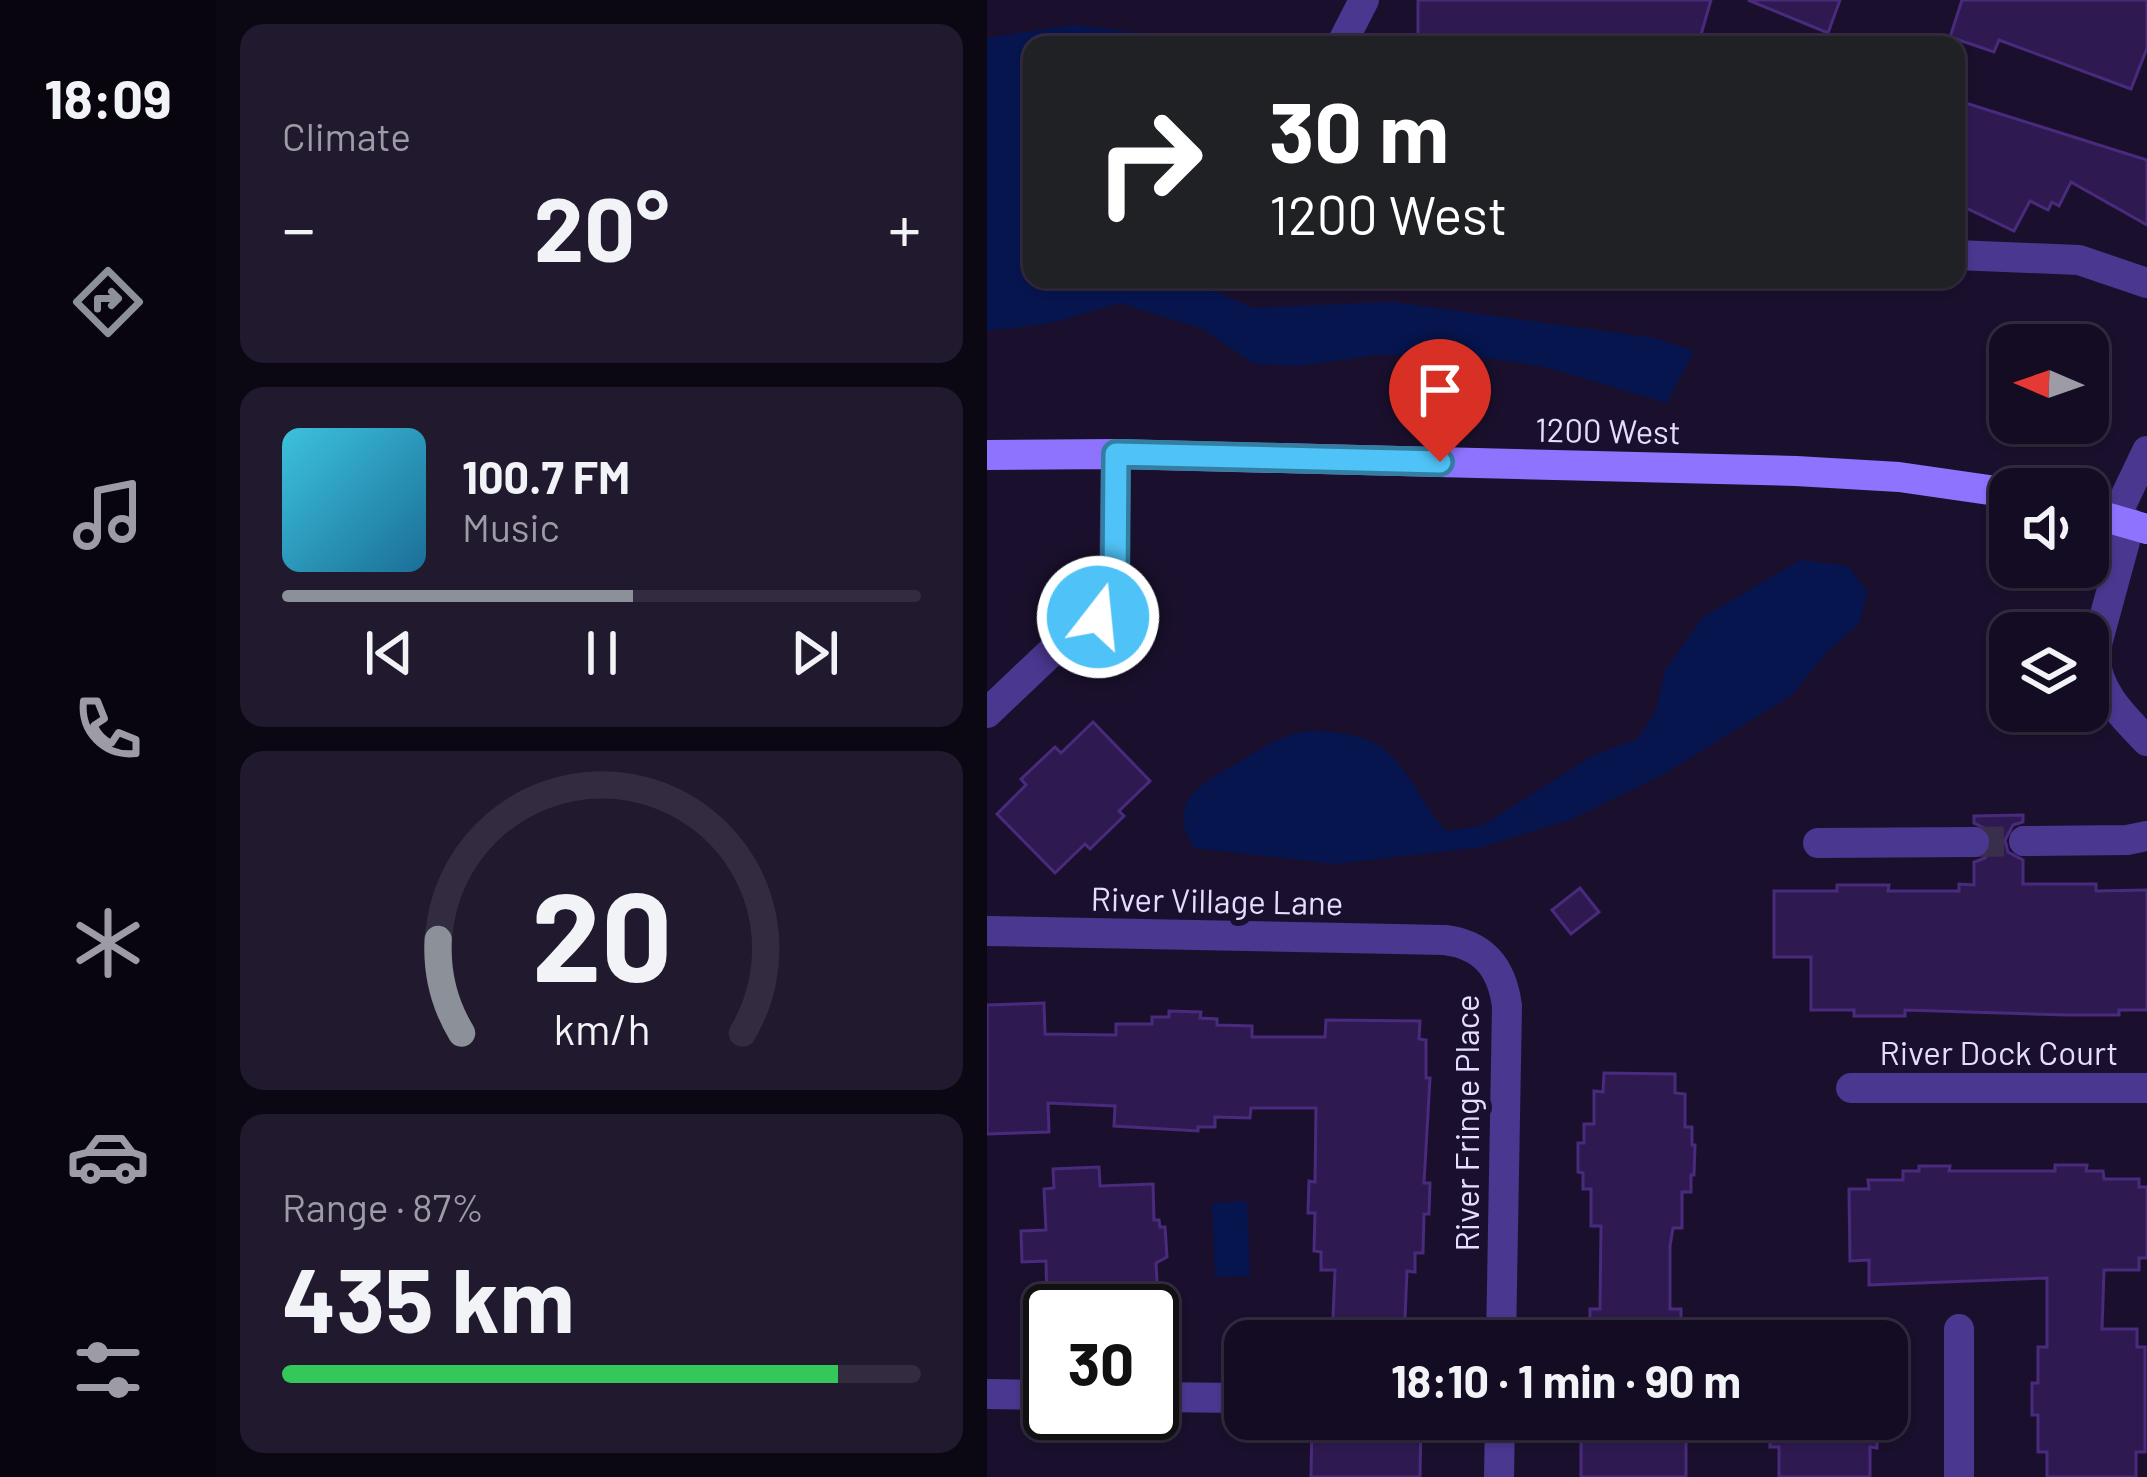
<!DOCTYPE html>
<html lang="en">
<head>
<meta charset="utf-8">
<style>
  body { margin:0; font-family:Barlow,sans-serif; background:#211a2f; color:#f1f3f6; height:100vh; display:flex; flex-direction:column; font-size:45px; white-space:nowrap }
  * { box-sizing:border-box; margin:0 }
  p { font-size:39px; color:#9d9ba5 }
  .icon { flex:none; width:66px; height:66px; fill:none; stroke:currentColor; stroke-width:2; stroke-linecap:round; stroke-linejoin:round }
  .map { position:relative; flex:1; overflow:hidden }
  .side { display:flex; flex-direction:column; gap:24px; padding:24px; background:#0b0713; width:771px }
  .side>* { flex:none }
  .banner { position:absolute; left:36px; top:36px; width:942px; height:252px; border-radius:24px; box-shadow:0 3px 9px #0004,0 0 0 3px #332c40; background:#202124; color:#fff; overflow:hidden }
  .needle { width:78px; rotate:272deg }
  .tools { position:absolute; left:1002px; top:324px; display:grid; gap:24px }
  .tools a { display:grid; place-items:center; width:120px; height:120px; border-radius:24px; background:#140c22; box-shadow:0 3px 9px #0004,0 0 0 3px #332c40; font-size:60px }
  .speed { position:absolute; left:36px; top:1284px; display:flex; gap:24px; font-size:60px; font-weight:700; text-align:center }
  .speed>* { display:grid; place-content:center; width:156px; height:156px; border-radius:50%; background:#140c22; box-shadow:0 3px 9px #0004,0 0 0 3px #332c40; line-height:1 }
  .speed .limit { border:6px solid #111; border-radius:18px; background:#fff; color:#111 }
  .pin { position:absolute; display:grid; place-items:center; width:102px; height:102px; color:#fff; margin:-123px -51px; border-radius:50% 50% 50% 0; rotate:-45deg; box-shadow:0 0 12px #0007 }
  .pin .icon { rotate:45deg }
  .me { position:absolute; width:132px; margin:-66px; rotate:16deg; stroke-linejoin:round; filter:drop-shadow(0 0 9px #0008) }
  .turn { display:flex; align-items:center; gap:42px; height:252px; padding:0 48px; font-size:54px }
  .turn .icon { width:156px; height:156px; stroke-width:2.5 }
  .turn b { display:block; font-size:84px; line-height:102px }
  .big { font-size:90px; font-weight:700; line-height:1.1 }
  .side .widget { flex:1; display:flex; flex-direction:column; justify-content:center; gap:18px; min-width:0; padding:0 42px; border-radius:24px; background:#211a2f }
  .side .dial { align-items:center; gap:0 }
  .dial svg { height:312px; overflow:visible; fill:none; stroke:#332c40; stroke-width:7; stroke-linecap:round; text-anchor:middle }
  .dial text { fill:#f1f3f6; stroke:none }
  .song { display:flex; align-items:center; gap:36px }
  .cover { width:144px; height:144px; border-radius:18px; background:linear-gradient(135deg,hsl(190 70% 55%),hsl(200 70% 35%)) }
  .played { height:12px; border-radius:6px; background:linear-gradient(90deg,#8c9099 55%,#332c40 55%) }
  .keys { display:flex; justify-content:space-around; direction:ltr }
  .heat { display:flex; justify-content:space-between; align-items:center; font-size:66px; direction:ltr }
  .charge { height:18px; border-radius:9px; background:linear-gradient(90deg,#34c759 87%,#332c40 0) }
  .trip { position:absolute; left:237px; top:1320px; width:684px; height:120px; border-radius:24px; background:#140c22; box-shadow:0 3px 9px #0004,0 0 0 3px #332c40; font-weight:700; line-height:120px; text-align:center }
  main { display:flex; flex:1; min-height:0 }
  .menu { display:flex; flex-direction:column; width:216px; justify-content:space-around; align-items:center; background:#08050e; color:#9d9ba5 }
  .menu .icon { width:84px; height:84px }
  .menu .active { color:#8c9099 }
  .menu b { font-size:54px; color:#f1f3f6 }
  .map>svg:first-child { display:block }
  .water { fill:#07154f }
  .building { fill:#2e1a50; stroke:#492a7d; stroke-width:3 }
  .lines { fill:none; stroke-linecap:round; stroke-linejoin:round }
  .street-tunnel { stroke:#392f4c; stroke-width:30; stroke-dasharray:30 15; stroke-linecap:butt }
  .street { stroke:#4a378f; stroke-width:30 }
  .secondary { stroke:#8e73ff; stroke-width:30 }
  .route-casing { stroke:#337fa1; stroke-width:30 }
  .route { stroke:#4fc3f7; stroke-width:21 }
  .labels { text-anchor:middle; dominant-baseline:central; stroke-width:12; stroke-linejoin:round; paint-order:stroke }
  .street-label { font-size:33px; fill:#e6dcff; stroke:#1a102d }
</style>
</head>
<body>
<main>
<nav class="menu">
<b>18:09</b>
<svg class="icon active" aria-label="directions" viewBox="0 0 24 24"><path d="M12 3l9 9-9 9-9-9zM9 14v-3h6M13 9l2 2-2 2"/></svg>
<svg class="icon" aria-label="music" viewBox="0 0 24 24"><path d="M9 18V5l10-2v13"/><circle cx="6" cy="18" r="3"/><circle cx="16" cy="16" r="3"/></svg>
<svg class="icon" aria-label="phone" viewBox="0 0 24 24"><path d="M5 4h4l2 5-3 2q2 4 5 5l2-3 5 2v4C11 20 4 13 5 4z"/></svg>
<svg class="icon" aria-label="climate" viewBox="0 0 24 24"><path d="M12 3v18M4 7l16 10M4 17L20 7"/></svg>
<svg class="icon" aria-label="car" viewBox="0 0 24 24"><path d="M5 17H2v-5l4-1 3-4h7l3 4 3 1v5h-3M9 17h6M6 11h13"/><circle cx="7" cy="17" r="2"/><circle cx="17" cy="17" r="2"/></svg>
<svg class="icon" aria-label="filters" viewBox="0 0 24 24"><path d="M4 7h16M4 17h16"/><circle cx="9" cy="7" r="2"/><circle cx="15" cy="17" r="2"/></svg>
</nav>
<section class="side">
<div class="widget"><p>Climate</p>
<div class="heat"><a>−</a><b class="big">20°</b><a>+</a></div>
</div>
<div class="widget">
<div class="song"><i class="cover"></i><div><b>100.7 FM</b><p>Music</p></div></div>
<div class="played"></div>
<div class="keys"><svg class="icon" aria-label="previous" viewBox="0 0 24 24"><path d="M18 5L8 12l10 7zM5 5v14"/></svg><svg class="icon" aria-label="pause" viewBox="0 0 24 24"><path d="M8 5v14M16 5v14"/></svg><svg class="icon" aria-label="next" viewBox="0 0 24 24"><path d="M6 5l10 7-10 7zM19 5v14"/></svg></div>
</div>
<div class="widget dial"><svg viewBox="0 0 100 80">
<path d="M14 69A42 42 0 1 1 86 69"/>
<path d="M14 69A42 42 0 0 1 8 45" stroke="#8c9099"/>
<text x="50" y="56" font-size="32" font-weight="700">20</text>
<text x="50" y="72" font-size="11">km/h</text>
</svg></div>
<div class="widget"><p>Range · 87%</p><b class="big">435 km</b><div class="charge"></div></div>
</section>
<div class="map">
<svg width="1160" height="1477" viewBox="0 0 1160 1477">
  <rect width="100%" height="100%" fill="#1a102d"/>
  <g class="water">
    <polygon points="86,25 154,33 170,45 45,45 45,279 206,279 210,284 266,308 405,302 668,338 707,351 680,403 558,367 500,358 389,355 313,366 267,364 216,329 133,303 65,323 0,331 0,38"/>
    <path d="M813,560L861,566L881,592L872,624L840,652L805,695L677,774L583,820L495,847L348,864L207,848C175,799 222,780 257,759C277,747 301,731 326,731C341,731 367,734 381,740C419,756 431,801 459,831L495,826L603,757L650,739L669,711L678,670L716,617Z"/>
    <polygon points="260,1201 263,1276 228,1277 225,1203"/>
  </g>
  <g class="building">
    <polygon points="431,0 724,0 711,45 431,45"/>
    <polygon points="761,0 853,0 841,33"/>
    <polygon points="975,0 1160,0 1160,48 1144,89 1012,40 1007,52 963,37"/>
    <polygon points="969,100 1160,160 1160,225 1084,182 1072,206 1065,202 1061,210 1043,201 1027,231 969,203"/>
    <polygon points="106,722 163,781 132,811 137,816 103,849 98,844 68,873 10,814 39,785 34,779 68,747 74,753"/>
    <polygon points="1036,815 1036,822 1026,825 1018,840 1021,852 1036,860 1036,884 1109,884 1109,891 1160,890 1160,1010 1132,1010 1132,1015 1080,1015 918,1010 918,1016 867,1016 867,1010 824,1010 824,957 787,957 787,891 850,891 850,885 902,885 901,891 972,891 972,884 987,885 987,862 998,858 1006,843 1003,831 987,823 987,816"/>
    <polygon points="593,888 612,912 584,934 565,910"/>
    <polygon points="57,1003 58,1034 129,1035 129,1024 165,1024 165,1017 182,1017 182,1011 214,1012 213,1018 230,1019 230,1025 265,1026 265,1037 338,1037 339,1020 433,1021 432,1039 439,1040 439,1078 443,1078 437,1183 443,1183 442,1214 437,1214 436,1253 428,1253 428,1272 420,1271 417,1341 345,1341 348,1270 334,1270 334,1252 327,1251 328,1213 321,1213 322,1181 328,1182 329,1108 264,1108 263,1118 228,1117 228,1127 211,1127 211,1131 127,1126 128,1106 61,1103 62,1132 0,1134 0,1005"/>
    <polygon points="617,1073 688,1074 688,1093 698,1094 698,1127 705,1127 705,1145 708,1145 707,1175 704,1175 704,1192 695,1192 695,1228 686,1228 683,1246 683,1309 694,1309 694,1341 603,1341 603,1309 613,1309 614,1226 604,1226 604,1189 596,1189 596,1173 591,1172 591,1143 597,1143 597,1124 607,1124 607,1091 616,1092"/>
    <polygon points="1068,1165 1100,1165 1099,1171 1116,1171 1117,1179 1152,1179 1152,1187 1160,1187 1160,1258 1152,1258 1152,1270 1117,1270 1115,1329 1150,1329 1150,1347 1158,1347 1158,1452 1149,1452 1149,1477 1060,1477 1060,1452 1051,1452 1051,1415 1045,1415 1045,1383 1051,1383 1051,1347 1060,1347 1060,1278 882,1285 882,1260 863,1261 862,1189 882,1189 881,1180 916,1180 916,1171 932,1171 932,1166 963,1166 962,1171 1068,1171"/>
    <polygon points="112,1167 113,1186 166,1184 167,1220 172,1220 173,1227 178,1227 180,1257 169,1263 171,1301 116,1303 116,1311 70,1311 70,1304 60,1305 59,1261 35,1262 34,1231 59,1230 57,1189 67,1188 66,1169"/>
    <polygon points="325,1419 434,1419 433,1477 324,1477"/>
    <rect x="594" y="1419" width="105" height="58"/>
    <polygon points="783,1419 890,1419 890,1448 883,1447 883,1477 792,1477 792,1447 783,1447"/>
  </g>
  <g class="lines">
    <polyline class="street-tunnel" points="987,842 1037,841"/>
    <g class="street">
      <polyline points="354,45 377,0"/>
      <polyline points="969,255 1092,260 1160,283"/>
      <polyline points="1128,518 1160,451"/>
      <path d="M1143,523L1107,655C1112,694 1134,714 1160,741"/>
      <polyline points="0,713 80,637 111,617 127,586 129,454"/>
      <polyline points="1037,841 1140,840 1160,836"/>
      <polyline points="831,843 987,842"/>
      <path d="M0,931L458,940C497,945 515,968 520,1006L514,1341"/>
      <polyline points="864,1088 1160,1088"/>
      <polyline points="972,1329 972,1477"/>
      <polyline points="0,1394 63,1395"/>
      <polyline points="165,1397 256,1398"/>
      <polyline points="512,1477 513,1419"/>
    </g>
    <g class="secondary">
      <polyline points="0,455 129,454 809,471 912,477 1023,493"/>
      <polyline points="1101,512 1160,529"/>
    </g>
  </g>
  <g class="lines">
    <g class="route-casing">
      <polyline id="route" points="111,617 128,586 129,454 453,462"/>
    </g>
    <use href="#route" class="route"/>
  </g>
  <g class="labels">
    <g class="street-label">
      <text transform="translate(621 430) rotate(1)">1200 West</text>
      <text transform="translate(230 900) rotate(1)">River Village Lane</text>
      <text x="1012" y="1052">River Dock Court</text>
      <text transform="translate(479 1123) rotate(-90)">River Fringe Place</text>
    </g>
  </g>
</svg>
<div class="tools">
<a><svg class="needle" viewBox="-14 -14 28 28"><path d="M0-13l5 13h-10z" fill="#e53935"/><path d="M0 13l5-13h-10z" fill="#9d9ba5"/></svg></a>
<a><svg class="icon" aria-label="sound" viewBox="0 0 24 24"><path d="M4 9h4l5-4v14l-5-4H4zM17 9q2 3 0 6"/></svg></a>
<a><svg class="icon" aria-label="layers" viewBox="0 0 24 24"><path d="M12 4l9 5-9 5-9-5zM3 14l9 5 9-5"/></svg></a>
</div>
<div class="speed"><div class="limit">30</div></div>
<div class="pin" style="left:453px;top:462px;background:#d93025"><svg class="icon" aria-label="arrive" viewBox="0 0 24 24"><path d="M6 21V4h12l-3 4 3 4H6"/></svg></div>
<svg class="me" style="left:111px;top:617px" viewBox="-20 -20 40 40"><circle r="17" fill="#4fc3f7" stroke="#fff" stroke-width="3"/><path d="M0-11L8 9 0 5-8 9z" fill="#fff"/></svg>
<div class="trip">18:10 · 1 min · 90 m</div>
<div class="banner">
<div class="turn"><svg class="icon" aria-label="right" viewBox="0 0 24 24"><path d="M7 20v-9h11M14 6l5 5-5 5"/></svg><div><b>30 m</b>1200 West</div></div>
</div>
</div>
</main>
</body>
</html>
